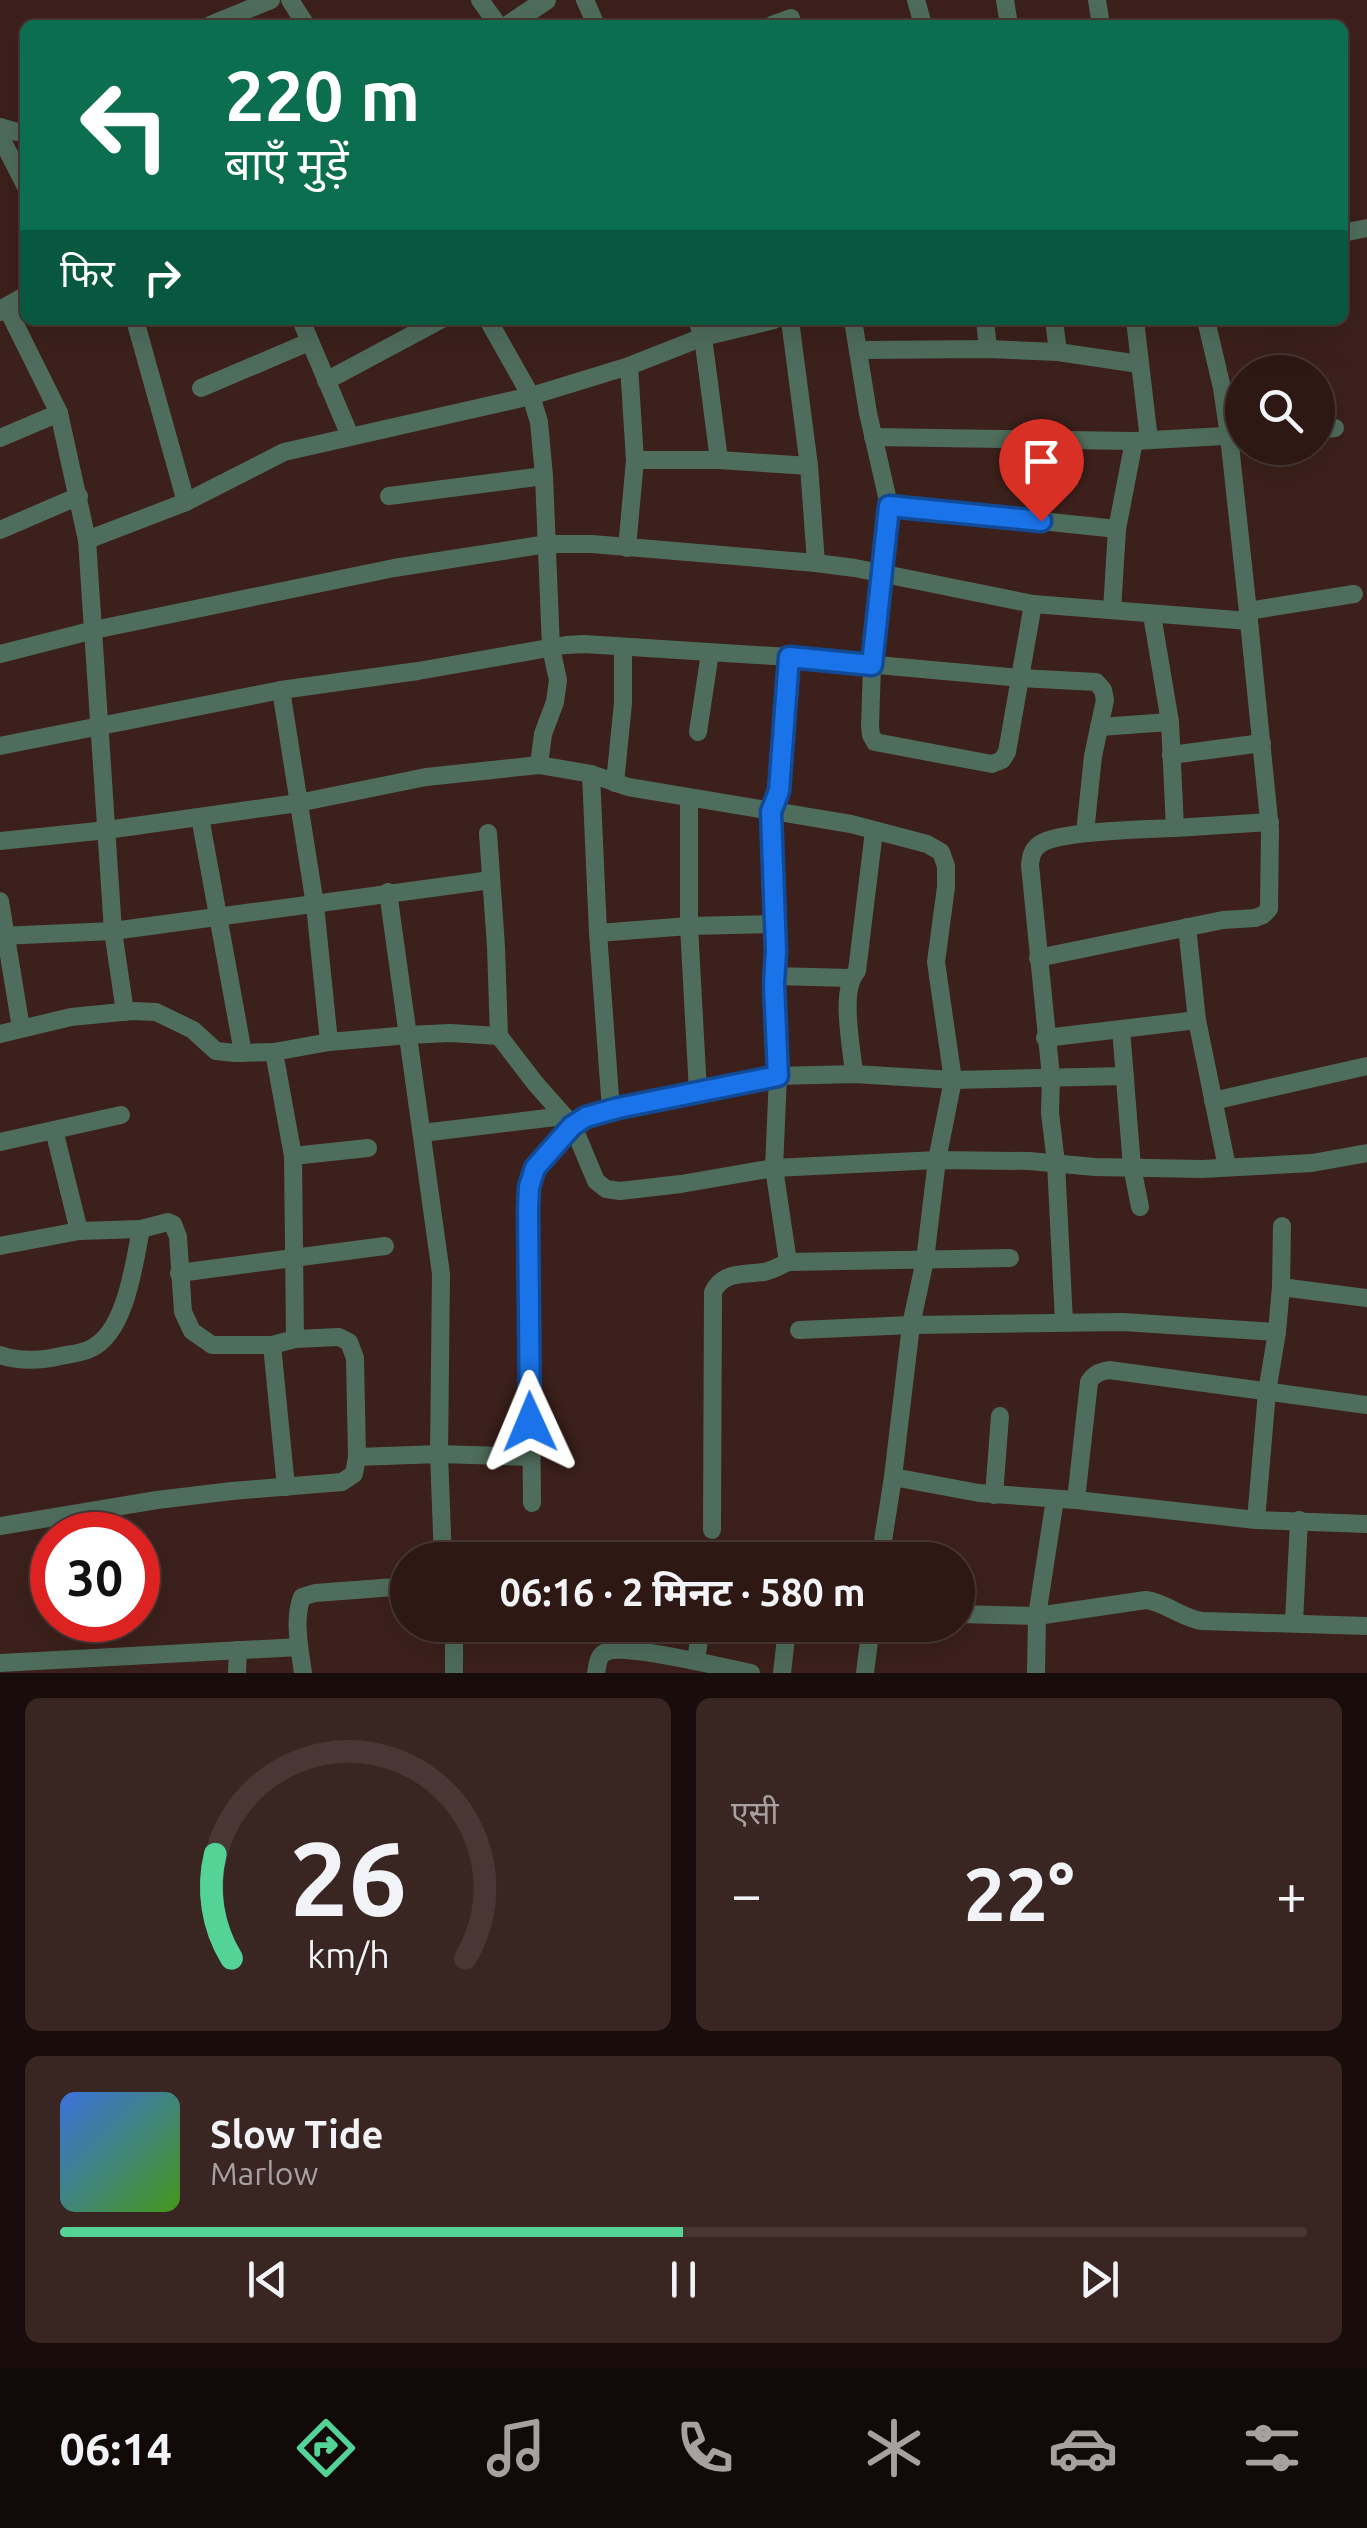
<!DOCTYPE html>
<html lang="hi">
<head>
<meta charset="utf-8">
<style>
  body { margin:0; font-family:Ubuntu,"Noto Sans Devanagari",sans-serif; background:#392522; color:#f1f3f6; height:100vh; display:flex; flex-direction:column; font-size:38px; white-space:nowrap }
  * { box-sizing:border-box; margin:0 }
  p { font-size:32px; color:#a7a0a0 }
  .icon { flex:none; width:55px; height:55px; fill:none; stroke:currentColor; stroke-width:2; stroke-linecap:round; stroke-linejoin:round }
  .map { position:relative; height:1673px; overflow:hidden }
  .sheet { display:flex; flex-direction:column; gap:25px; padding:25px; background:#190d0b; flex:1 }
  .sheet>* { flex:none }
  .guide { position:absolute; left:20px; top:20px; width:1328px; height:305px; border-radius:15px; box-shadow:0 10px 40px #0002,0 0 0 2px #483734; background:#0b6e4f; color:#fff; overflow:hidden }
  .controls { position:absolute; left:1225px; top:355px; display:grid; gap:20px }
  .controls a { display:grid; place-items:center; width:110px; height:110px; border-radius:50%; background:#2d1814; box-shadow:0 10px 40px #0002,0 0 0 2px #483734; font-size:50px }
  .speed { position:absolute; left:30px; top:1512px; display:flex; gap:20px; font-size:50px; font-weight:700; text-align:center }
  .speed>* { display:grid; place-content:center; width:130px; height:130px; border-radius:50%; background:#2d1814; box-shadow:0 10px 40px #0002,0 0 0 2px #483734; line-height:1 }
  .speed .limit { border:15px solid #d22; background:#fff; color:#111 }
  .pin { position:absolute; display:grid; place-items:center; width:85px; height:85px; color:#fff; margin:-102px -42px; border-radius:50% 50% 50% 0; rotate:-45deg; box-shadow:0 0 10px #0007 }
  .pin .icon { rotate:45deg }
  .me { position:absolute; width:110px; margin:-55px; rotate:359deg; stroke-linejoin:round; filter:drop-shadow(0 0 8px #0008) }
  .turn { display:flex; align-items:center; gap:35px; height:210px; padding:0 40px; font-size:45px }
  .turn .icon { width:130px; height:130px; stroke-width:2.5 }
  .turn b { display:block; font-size:70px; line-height:85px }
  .then { display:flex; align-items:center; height:95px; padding:0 40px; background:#0003; gap:20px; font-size:38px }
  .big { font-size:75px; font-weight:700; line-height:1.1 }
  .sheet .tile { flex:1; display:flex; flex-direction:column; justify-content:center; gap:15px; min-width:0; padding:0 35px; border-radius:15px; background:#392522 }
  .sheet .dial { align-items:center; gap:0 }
  .dial svg { height:260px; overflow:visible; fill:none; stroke:#483734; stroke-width:7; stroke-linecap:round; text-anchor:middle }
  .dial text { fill:#f1f3f6; stroke:none }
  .song { display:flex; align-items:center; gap:30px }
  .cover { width:120px; height:120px; border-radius:15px; background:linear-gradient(135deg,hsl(220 70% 55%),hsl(100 70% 35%)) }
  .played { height:10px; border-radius:5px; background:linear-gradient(90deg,#54d396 50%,#483734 50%) }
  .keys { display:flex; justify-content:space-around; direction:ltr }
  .heat { display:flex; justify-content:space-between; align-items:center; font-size:55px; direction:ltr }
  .sheet .tiles { flex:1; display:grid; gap:25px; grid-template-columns:1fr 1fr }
  .tile:last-child { grid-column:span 2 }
  .trip { position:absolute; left:390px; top:1542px; width:585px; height:100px; border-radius:50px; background:#2d1814; box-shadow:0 10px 40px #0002,0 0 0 2px #483734; font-weight:700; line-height:100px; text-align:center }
  .menu { display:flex; height:160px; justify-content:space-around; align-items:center; background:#120a08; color:#a7a0a0 }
  .menu .icon { width:70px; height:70px }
  .menu .on { color:#54d396 }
  .menu b { font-size:45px; color:#f1f3f6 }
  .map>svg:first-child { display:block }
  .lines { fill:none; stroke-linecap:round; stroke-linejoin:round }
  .minor { stroke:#4f6d5c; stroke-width:18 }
  .tertiary { stroke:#4f6d5c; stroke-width:20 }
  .route-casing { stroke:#114b97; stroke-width:25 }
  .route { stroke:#1a73e8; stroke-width:18 }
</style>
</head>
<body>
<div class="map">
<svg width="1367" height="1673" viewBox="0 0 1367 1673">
  <rect width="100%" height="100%" fill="#3c201b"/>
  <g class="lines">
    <g class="minor">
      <polyline points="290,0 306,25"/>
      <polyline points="480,0 498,25"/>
      <polyline points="585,0 596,25"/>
      <polyline points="916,0 923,25"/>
      <polyline points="1005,0 1009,25"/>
      <polyline points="1097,0 1101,25"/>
      <polyline points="210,25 271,0"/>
      <polyline points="772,25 791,18"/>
      <polyline points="0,127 17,132 25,130"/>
      <polyline points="0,136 25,185"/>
      <polyline points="1342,233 1367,228"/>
      <polyline points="7,308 59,413 87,540 113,931 125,1012"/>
      <polyline points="135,320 186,502"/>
      <polyline points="301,320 350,436"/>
      <polyline points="488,320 531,396 539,422 544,476 551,648 558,680 555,702 543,734 539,765"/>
      <polyline points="697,320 703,337 719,460"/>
      <polyline points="790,320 809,466 816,563"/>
      <polyline points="853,320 868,413 889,505 872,665 870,726 871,735 875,742 992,764 1002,760 1007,752 1033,604"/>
      <polyline points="985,320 988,349"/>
      <polyline points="1054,320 1058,352"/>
      <polyline points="1135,320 1149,440"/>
      <polyline points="859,350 988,349 1058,352 1139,364"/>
      <polyline points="326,381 440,320"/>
      <polyline points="201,388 309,342"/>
      <polyline points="1318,430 1335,428"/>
      <polyline points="873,437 1134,441 1242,435"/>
      <polyline points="0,438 59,413"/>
      <polyline points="635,460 719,460 809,466"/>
      <polyline points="389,496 544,476"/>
      <polyline points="889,505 1117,529"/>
      <polyline points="0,530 79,496"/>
      <polyline points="87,540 186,502 284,452 531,396 629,366 703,337 774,320"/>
      <polyline points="627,548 635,460 629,366"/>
      <polyline points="1112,610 1117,529 1134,441"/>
      <polyline points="1248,611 1354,594"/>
      <polyline points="0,654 94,630 394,568 547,544 592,544 816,563 855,568 1033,604 1249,621"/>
      <polyline points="789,657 779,791 771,812 776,951 774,985 778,1076 774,1168 788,1262 1010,1258"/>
      <polyline points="281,690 315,905 329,1042"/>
      <polyline points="1099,727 1170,722"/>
      <polyline points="698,732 710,653"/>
      <polyline points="0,746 281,690 418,671 566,645 584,644 789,657 1020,678 1096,682 1103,690 1105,700 1093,756 1085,833"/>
      <polyline points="1171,755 1262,743"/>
      <polyline points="591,774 598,933 611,1110"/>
      <polyline points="615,783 623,703 623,647"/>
      <polyline points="689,799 689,926 698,1092"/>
      <polyline points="200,817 243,1053"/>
      <polyline points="1175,828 1270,822"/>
      <polyline points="488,833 496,947 499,1036"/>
      <polyline points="0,841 107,830 298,803 426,777 539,765 591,774 628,787 851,824 927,844 941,852 946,866 946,887 936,962 953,1080 937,1160 925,1260 911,1325 893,1477 880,1560"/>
      <polyline points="388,892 441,1274 439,1454 443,1560"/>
      <polyline points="0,901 21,1028"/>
      <polyline points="1187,927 1197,1020 1227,1167"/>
      <polyline points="598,933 689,926 774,924"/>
      <polyline points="0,936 113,931 491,880"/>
      <polyline points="1038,958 1223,920 1255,918 1263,915 1269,909 1270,830 1249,621 1229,436 1222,388 1206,320"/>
      <polyline points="774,976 850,978"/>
      <polyline points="1121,1029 1132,1167 1140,1207"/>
      <polyline points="0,1034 71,1017 132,1011 156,1012 193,1030 216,1051 235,1053 274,1052 329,1042 409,1035 450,1033 499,1036 535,1083 573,1126 596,1181 606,1189 620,1191 681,1184 774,1168 937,1160 1029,1161 1095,1167 1202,1169 1312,1163 1367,1153"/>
      <polyline points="1045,1038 1197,1020"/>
      <polyline points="274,1052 293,1156 295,1339 272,1345 286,1487"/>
      <path d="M854,1074C852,1048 839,990 857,971L874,831"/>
      <polyline points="1213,1101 1367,1066"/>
      <polyline points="54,1130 79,1231"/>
      <polyline points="422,1133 564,1116"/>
      <polyline points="0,1142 121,1115"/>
      <polyline points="293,1156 368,1148"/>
      <polyline points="0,1246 79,1231 141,1229 168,1222 173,1224 178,1237 183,1312 192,1331 212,1345 272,1345"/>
      <polyline points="179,1273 385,1246"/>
      <polyline points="1281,1287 1367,1298"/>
      <path d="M1064,1322L1056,1163L1050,1113L1051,1077L1030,865C1031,856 1032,850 1040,844C1059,831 1148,829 1175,828L1170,722L1152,615"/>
      <polyline points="799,1330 911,1325 1123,1322 1277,1332"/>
      <polyline points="295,1339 339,1337 349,1342 355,1358 357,1457"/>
      <path d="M0,1355C21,1362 40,1361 61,1356C71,1354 83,1353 92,1348C126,1331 134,1264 141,1229"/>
      <polyline points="893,1477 979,1493 1076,1500 1256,1520 1367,1524"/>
      <polyline points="994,1495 1000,1416"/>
      <path d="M1076,1500L1089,1382C1094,1374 1099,1372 1109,1370L1367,1405"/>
      <polyline points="532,1503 529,1187 535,1168 573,1126 585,1117 617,1108 778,1076 854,1074 953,1080 1125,1076"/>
      <polyline points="1256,1520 1267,1392 1277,1332 1281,1287 1282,1226"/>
      <polyline points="0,1526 157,1500 232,1491 342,1482 354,1474 357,1457 439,1454 531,1457"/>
      <path d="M712,1530L713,1292C723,1271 744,1275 764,1272C773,1270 780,1266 788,1262"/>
      <polyline points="443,1554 545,1553"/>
      <polyline points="711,1560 711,1555"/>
      <path d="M958,1614L1037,1616L1146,1600C1167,1603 1181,1618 1202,1621L1367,1626"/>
      <polyline points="1294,1622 1299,1520"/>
      <polyline points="774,1625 781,1628 786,1638 782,1673"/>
      <polyline points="696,1661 701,1625"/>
      <polyline points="0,1663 299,1647"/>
      <polyline points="237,1673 238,1650"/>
      <path d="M303,1673C300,1650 293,1619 302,1597L315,1593L408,1586"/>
      <polyline points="454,1673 454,1625"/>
      <path d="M596,1673C598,1665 597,1656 606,1652C623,1643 727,1668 751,1673"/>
      <polyline points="865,1673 871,1625"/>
      <polyline points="1036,1673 1037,1616 1055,1499"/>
    </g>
    <g class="tertiary">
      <polyline points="509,25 546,0"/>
      <polyline points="0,311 25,297"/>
    </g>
  </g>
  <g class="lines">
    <g class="route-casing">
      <polyline id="route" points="530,1422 528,1210 529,1187 535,1168 572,1126 586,1117 618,1108 778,1076 774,984 776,951 771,812 779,791 789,657 872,665 889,506 1041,521"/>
    </g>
    <use href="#route" class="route"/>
  </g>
</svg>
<div class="controls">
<a><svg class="icon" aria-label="search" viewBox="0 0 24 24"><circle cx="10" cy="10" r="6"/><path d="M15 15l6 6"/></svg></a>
</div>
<div class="speed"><div class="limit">30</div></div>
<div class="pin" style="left:1041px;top:521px;background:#d93025"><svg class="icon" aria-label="arrive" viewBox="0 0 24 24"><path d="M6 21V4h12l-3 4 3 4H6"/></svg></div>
<svg class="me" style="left:530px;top:1422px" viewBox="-20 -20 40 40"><path d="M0-17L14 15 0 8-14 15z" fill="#1a73e8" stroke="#fff" stroke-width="4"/></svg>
<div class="trip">06:16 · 2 मिनट · 580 m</div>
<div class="guide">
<div class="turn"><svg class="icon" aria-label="left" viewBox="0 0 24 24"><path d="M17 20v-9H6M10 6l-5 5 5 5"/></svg><div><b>220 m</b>बाएँ मुड़ें</div></div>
<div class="then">फिर<svg class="icon" aria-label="right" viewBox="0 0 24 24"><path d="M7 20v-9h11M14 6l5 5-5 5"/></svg></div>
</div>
</div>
<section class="sheet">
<div class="tiles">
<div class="tile dial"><svg viewBox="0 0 100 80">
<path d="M14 69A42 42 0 1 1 86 69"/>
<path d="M14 69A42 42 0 0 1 9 37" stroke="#54d396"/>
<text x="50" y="56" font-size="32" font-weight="700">26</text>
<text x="50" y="72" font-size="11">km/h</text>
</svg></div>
<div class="tile"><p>एसी</p>
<div class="heat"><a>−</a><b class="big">22°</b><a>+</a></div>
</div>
<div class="tile">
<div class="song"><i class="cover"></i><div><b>Slow Tide</b><p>Marlow</p></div></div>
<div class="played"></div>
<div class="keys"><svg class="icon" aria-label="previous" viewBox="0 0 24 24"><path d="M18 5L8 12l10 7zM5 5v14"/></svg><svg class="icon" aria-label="pause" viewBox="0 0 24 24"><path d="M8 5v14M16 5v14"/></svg><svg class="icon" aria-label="next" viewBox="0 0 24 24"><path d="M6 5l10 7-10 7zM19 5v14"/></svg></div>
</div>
</div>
</section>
<nav class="menu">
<b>06:14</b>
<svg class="icon on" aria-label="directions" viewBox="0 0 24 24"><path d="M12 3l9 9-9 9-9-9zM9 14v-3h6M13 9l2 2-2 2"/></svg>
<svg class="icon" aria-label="music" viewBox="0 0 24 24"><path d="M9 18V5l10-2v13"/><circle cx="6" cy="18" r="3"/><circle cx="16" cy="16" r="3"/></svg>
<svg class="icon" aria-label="phone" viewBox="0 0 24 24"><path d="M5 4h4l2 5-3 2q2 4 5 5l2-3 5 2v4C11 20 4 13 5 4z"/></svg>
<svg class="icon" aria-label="climate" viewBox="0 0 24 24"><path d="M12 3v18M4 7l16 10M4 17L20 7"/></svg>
<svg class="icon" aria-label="car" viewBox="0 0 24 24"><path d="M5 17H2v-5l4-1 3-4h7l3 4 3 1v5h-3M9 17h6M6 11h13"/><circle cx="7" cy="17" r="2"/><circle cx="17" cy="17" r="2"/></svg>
<svg class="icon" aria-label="filters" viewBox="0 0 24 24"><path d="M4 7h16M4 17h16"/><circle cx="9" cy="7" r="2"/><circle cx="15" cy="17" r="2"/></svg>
</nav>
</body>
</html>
